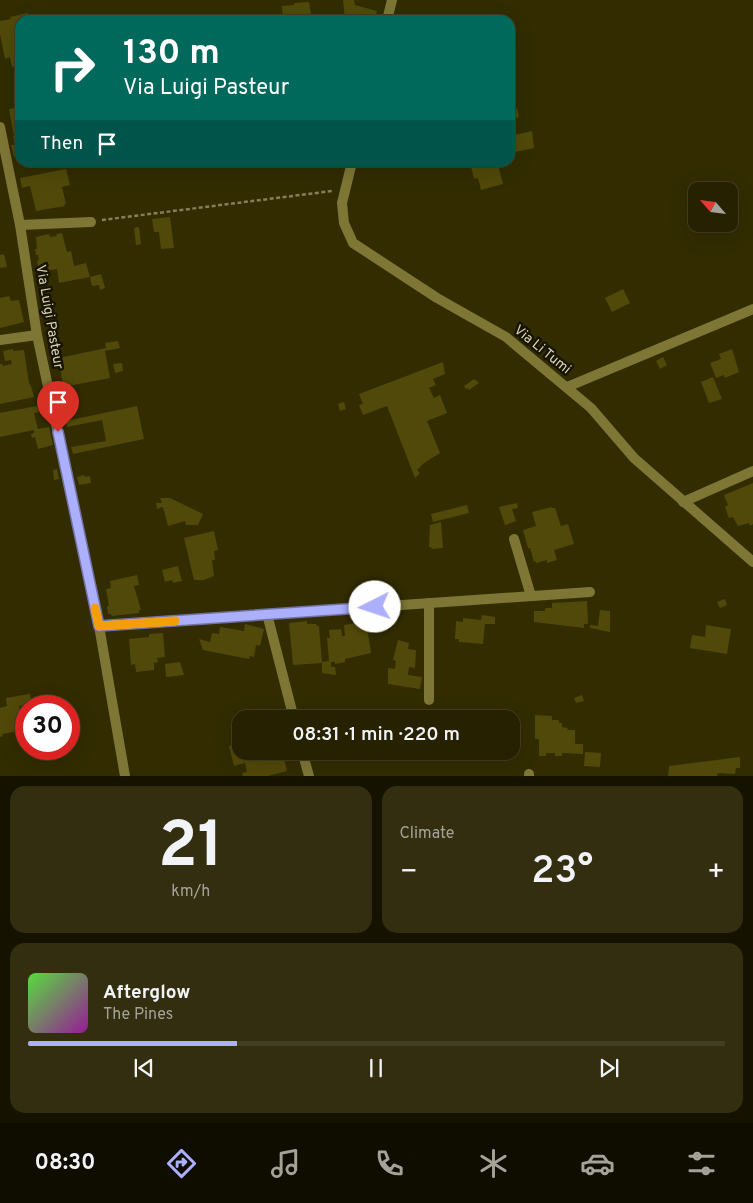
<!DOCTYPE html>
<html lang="en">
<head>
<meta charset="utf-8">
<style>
  body { margin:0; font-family:Overpass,sans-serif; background:#322e0f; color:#f1f3f6; height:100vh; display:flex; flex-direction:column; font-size:19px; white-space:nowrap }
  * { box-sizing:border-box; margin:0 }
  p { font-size:16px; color:#a4a399 }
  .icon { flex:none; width:28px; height:28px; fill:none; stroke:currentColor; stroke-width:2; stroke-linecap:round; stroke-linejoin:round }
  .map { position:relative; height:776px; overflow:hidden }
  .drawer { display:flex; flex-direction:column; gap:10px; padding:10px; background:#151200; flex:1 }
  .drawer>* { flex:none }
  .guide { position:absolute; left:15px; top:15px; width:500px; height:152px; border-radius:15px; box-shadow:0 5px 20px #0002,0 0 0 1px #423e22; background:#00695c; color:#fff; overflow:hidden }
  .needle { width:32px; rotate:298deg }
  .fabs { position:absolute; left:688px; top:182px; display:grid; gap:10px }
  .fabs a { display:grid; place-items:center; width:50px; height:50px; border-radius:10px; background:#262100; box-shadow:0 5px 20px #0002,0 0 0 1px #423e22; font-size:25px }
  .speed { position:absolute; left:15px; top:695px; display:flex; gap:10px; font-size:25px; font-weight:700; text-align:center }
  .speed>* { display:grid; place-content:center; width:65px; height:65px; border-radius:50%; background:#262100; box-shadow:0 5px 20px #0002,0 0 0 1px #423e22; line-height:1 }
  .speed .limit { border:8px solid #d22; background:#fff; color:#111 }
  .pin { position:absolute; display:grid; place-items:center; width:42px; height:42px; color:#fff; margin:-51px -21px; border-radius:50% 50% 50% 0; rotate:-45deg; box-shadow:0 0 5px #0007 }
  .pin .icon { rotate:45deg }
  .me { position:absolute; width:55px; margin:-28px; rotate:266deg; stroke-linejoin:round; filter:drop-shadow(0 0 4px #0008) }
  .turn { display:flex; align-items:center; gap:18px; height:105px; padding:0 25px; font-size:22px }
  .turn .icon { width:65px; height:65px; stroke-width:2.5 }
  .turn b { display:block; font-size:35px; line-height:42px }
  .then { display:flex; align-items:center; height:48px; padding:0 25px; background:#0003; gap:10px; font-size:19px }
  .big { font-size:38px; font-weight:600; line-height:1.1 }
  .drawer .card { flex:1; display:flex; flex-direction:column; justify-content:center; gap:8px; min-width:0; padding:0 18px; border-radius:15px; background:#322e0f }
  .drawer .dial { align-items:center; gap:0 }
  .dial b { font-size:65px; line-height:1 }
  .song { display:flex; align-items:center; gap:15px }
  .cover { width:60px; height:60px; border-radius:8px; background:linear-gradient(135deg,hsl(110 70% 55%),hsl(300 70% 35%)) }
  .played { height:5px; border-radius:2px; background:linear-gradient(90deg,#acaffb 30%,#423e22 30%) }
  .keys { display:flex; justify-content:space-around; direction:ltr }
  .heat { display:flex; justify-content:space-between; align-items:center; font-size:28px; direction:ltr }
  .drawer .tiles { flex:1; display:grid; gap:10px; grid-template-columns:1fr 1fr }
  .card:last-child { grid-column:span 2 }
  .trip { position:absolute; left:232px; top:710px; width:288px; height:50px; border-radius:15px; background:#262100; box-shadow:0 5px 20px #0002,0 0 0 1px #423e22; font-weight:600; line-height:50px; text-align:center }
  .menu { display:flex; height:80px; justify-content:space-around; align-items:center; background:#0f0d00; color:#a4a399 }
  .menu .icon { width:35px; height:35px }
  .menu .on { color:#acaffb }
  .menu b { font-size:22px; color:#f1f3f6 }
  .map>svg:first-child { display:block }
  .building { fill:#514909 }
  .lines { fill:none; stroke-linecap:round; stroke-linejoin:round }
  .path { stroke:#847f5b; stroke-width:2.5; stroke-dasharray:4 2.5; stroke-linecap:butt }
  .street { stroke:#7e7635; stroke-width:10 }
  .route-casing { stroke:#7072a3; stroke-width:12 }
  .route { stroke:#acaffb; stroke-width:9 }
  .slow { stroke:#f59e0b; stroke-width:9 }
  .labels { text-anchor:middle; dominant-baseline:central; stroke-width:5; stroke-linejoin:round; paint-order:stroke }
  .street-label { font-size:14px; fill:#d8d5b8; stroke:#181400 }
</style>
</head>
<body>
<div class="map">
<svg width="753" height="776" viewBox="0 0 753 776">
  <rect width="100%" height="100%" fill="#322c00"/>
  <g class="building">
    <polygon points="343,0 354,0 355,5 377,11 375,20 345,20"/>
    <polygon points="309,2 312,20 283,20 282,6 294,5 294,3"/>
    <polygon points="28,13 29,20 20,20 20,65 12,67 10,57 5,59 0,34 0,21 11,19 10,17"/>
    <polygon points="20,107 20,155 14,157 11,145 15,145 13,136 14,136 9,109"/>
    <polygon points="517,108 519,117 510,120 510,109"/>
    <polygon points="532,131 534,148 510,153 510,136"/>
    <polygon points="470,162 504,162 498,165 503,184 481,190 478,178 474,179"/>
    <polygon points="66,169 70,185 62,187 66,204 64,204 65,206 36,211 30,186 22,188 20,178"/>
    <polygon points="170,217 174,248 161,249 159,232 154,232 152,219"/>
    <polygon points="139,227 141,244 136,245 134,228"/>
    <polygon points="62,233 67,252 71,251 74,266 86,263 90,277 59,283 57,269 39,272 37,261 39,260 38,255 36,255 35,249 37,249 36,237 49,234 50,237 57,236 56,234"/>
    <polygon points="4,254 7,267 0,268 0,255"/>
    <polygon points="101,274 105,288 100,290 99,285 92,286 90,277"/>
    <polygon points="623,289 630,303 612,312 605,298"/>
    <polygon points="9,296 11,301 19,300 24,322 0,328 0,298"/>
    <polygon points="118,341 120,348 105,351 110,378 63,387 59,358 106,348 105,343"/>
    <polygon points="13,349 13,351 24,350 29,383 31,386 34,397 0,404 0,364 2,364 3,366 12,364 11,360 5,361 3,351"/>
    <polygon points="732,349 739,372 725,378 724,375 716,378 710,363 721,359 719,354"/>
    <polygon points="663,357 667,365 660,369 656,361"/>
    <polygon points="443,362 445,374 433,379 436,385 429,388 434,398 440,395 447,413 427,421 440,453 424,463 417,470 420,473 415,478 387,406 363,415 359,405 363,404 359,394"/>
    <polygon points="122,363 123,371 115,373 113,364"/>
    <polygon points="713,377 722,399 709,403 701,382"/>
    <polygon points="474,379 479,383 469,390 468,388 466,389 464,386"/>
    <polygon points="344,402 346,409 340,411 338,404"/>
    <polygon points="37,406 39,412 34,413 38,429 49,427 53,445 38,449 35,437 32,438 31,434 34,433 34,430 0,437 0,413"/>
    <polygon points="137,406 144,439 73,454 71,447 106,441 102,420 67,427 66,421"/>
    <polygon points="57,469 59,479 54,480 53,470"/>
    <polygon points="84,475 85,477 90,476 91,483 79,485 77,477"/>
    <polygon points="753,483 753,524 750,526 749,523 738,526 733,517 729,518 725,507 728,505 724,495"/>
    <polygon points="160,498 170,498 203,514 198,525 186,525 185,521 168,526 163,507 157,509 156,503 162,503"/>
    <polygon points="517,503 518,508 512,509 516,521 505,525 499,507"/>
    <polygon points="467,505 469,513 433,522 431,514"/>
    <polygon points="552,507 552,508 555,508 561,526 568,524 574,544 554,550 557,560 547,563 547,560 536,563 536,561 534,562 530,548 528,548 523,530 536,526 532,512"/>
    <polygon points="441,522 443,548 432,549 431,547 429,547 430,525"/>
    <polygon points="214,531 218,550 214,551 215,560 212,560 214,576 204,580 194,580 184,538"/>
    <polygon points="178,566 182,581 173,583 172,580 165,582 162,570"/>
    <polygon points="137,575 139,585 134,586 141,610 139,610 139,613 112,616 111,614 108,614 107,606 109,606 106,589 111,588 110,581"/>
    <polygon points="725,599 727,605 720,608 717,602"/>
    <polygon points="587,601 588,624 584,624 584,628 534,622 534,611 545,611 545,608 552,608 552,603"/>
    <polygon points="600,610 610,611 610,632 590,628 590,625 598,626"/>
    <polygon points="482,615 495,617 495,624 485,624 483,644 459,642 459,639 455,639 456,621 463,622 463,618 481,620"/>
    <polygon points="307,621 307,624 316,624 317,626 319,626 322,663 293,665 289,623"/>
    <polygon points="366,621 371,653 345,659 345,662 335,664 335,662 331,662 331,667 335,667 336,675 322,673 322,662 329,661 327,638 330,638 329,630 341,629 342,636 345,636 344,625"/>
    <polygon points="245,624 264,629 260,646 256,645 254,657 250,656 249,659 203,650 199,639 210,642 212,633 219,634 220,627 244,631"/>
    <polygon points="706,625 731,629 727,654 690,648 692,635 705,637"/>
    <polygon points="163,633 165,657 157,658 158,662 154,663 154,670 136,672 135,664 131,665 129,639 149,637 149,634"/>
    <polygon points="398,640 409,643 408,649 416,650 415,668 409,667 408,675 422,677 420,689 388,684 388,668 395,669 396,661 393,660"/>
    <polygon points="180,662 184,675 166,677 165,664"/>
    <polygon points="30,694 32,706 26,706 24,708 24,705 19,706 22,721 18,722 20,731 2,734 3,736 0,737 0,708 7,706 6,698"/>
    <polygon points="582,695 584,701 576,703 574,698"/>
    <polygon points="535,715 552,716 552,720 559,720 559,723 562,723 562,727 568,728 567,730 575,730 575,744 583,744 583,754 562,753 562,756 555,756 555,753 546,753 546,756 539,756 539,739 535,739"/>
    <polygon points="241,742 241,751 245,751 245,753 257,751 258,755 273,751 296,751 297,755 284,758 287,771 268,776 243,776 242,773 247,772 245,763 234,766 229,746"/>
    <polygon points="585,752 601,753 600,767 584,766"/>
    <polygon points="740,757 740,768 736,768 735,774 718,773 717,776 668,776 669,766"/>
  </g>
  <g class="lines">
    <polyline class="path" points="102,220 332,191"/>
    <g class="street">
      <polyline points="387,20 392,0"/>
      <polyline points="0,127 20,225 37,335 99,626 125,776"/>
      <polyline points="352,162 342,203 344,223 353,243 437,298 506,337 591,408 634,458 753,562"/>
      <polyline points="20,225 91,222"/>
      <polyline points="0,340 37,335"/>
      <polyline points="567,387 753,309"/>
      <polyline points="683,502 753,471"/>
      <polyline points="514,539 531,596"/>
      <polyline points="267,614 294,719"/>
      <polyline points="99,626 590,592"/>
      <polyline points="429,700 429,603"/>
      <polyline points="302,751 309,776"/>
      <polyline points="529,776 529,774"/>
    </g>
  </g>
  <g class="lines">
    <g class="route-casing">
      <polyline id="route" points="58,432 99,626 375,607"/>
    </g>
    <use href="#route" class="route"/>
    <polyline class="slow" points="95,608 99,626 175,621"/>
  </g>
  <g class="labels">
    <g class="street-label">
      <text transform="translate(49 317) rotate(80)">Via Luigi Pasteur</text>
      <text transform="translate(542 350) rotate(39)">Via Li Tumi</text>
    </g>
  </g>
</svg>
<div class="fabs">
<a><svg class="needle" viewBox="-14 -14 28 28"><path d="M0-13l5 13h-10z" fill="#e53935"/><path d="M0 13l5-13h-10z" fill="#a4a399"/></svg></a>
</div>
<div class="speed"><div class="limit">30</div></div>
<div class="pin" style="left:58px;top:432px;background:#d93025"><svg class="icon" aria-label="arrive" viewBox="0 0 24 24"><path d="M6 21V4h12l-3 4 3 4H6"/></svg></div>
<svg class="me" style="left:375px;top:607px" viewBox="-20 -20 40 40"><circle r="19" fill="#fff"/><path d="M0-13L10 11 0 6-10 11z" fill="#acaffb"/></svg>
<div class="trip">08:31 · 1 min · 220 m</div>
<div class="guide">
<div class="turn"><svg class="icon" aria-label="right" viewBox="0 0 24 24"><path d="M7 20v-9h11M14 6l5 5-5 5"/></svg><div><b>130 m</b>Via Luigi Pasteur</div></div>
<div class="then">Then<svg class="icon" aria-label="arrive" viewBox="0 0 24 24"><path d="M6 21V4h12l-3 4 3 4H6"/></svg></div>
</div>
</div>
<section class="drawer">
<div class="tiles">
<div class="card dial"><b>21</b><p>km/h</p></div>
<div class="card"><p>Climate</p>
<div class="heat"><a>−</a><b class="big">23°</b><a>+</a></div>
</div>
<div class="card">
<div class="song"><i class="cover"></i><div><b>Afterglow</b><p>The Pines</p></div></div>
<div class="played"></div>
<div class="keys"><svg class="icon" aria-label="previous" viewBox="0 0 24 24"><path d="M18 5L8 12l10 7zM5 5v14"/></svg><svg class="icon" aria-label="pause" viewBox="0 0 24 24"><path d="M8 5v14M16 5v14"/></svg><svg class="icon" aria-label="next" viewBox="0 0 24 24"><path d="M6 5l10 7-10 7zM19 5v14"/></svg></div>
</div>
</div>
</section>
<nav class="menu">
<b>08:30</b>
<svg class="icon on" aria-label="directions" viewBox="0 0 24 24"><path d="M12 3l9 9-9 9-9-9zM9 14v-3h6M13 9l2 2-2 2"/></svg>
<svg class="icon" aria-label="music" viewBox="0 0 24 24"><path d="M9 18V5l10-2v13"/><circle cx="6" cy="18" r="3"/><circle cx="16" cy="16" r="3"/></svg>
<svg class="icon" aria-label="phone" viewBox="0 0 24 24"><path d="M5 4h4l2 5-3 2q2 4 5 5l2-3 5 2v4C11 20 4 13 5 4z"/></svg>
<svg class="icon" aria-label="climate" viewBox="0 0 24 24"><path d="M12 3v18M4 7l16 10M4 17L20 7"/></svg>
<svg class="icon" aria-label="car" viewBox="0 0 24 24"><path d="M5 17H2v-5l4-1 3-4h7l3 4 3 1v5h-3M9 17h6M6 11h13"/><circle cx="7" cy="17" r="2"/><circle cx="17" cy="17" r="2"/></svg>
<svg class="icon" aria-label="filters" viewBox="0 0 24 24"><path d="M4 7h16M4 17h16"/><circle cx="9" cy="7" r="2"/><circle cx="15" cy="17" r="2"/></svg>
</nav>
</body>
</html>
